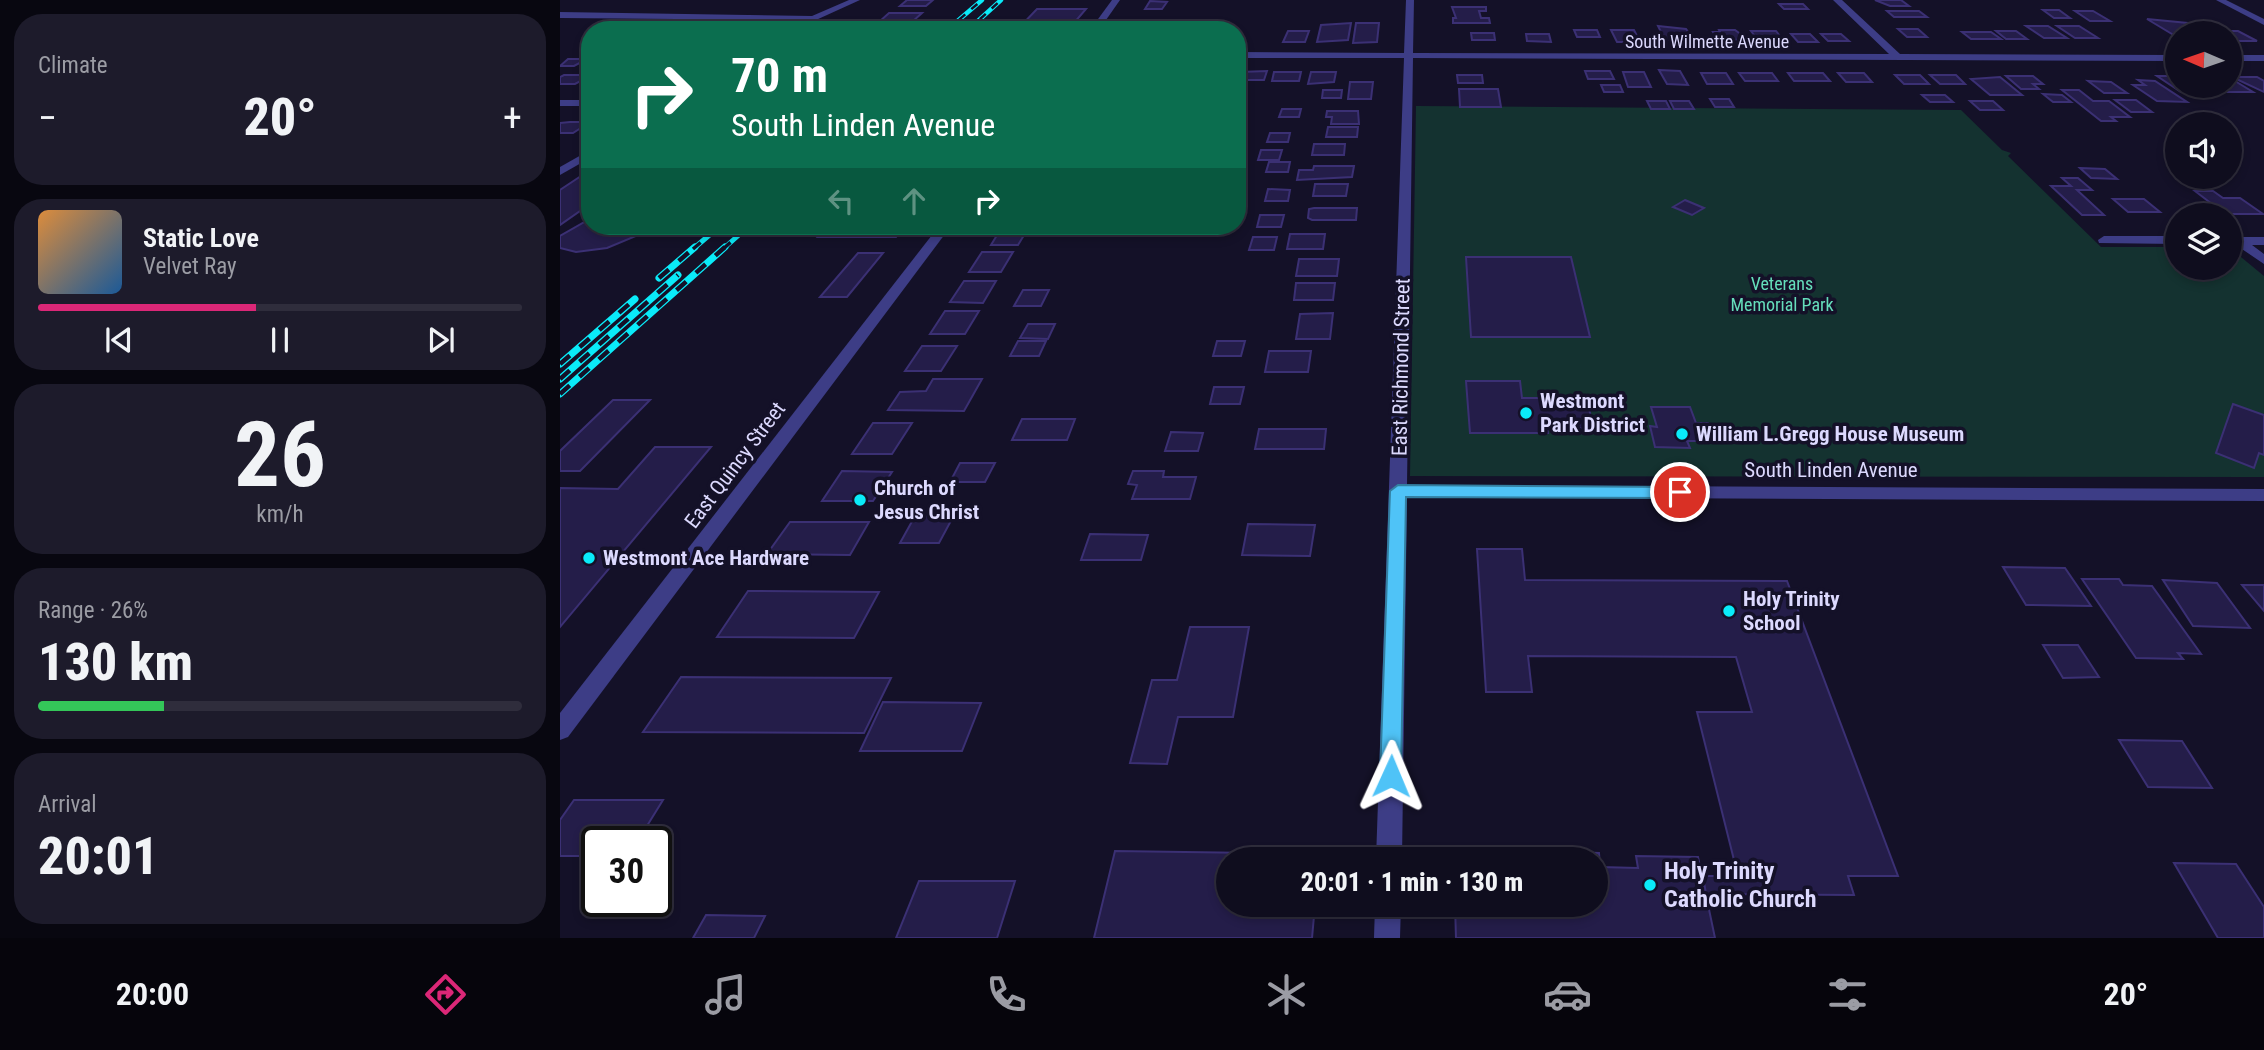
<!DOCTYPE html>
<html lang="en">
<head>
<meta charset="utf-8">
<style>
  body { margin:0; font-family:"Roboto Condensed",sans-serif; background:#1d1b2b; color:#f1f3f6; height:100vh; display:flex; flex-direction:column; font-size:26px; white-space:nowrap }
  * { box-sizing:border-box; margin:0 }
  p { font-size:23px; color:#9b9ca4 }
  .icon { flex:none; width:38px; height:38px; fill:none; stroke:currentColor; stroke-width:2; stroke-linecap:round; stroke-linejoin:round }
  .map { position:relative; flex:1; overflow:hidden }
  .panel { display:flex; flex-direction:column; gap:14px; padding:14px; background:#080710; width:560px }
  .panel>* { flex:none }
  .guide { position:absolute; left:21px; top:21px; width:665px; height:214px; border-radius:28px; box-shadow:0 4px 10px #0003,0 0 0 2px #2f2d3c; background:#0b6e4f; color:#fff; overflow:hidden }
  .needle { width:46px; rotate:272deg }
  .buttons { position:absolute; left:1605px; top:21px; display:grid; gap:14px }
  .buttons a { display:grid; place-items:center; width:77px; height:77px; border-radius:50%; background:#0f0d1e; box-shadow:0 4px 10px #0003,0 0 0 2px #2f2d3c; font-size:35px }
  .speed { position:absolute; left:21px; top:826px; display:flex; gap:14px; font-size:35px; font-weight:700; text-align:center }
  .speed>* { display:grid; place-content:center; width:91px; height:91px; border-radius:50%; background:#0f0d1e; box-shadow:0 4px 10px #0003,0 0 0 2px #2f2d3c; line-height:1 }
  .speed .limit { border:4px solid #111; border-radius:10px; background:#fff; color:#111 }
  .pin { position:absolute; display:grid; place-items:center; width:60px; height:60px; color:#fff; margin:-30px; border:4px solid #fff; border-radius:50%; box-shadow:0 2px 7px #0007 }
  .me { position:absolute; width:77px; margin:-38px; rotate:1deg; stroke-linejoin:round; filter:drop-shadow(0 0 5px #0008) }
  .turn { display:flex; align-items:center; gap:24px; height:147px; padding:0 35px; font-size:32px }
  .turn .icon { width:91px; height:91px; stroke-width:2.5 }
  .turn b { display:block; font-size:49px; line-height:60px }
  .lanes { display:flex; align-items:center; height:66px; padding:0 35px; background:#0003; justify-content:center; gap:35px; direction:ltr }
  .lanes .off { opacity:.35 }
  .big { font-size:52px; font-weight:800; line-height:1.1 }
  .panel .tile { flex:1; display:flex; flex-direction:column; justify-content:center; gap:10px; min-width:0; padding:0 24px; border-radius:28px; background:#1d1b2b }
  .panel .dial { align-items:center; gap:0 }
  .dial b { font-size:91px; line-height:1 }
  .song { display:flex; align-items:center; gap:21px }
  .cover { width:84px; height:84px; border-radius:10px; background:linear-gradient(135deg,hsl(30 70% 55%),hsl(210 70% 35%)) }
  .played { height:7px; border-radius:4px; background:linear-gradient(90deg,#db2777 45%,#2f2d3c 45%) }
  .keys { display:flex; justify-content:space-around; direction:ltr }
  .heat { display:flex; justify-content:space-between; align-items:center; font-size:38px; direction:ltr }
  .charge { height:10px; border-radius:5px; background:linear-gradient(90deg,#34c759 26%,#2f2d3c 0) }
  .trip { position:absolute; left:656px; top:847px; width:392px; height:70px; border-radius:35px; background:#0f0d1e; box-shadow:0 4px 10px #0003,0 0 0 2px #2f2d3c; font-weight:800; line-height:70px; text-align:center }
  .dock { display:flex; height:112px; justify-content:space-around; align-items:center; background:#06050c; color:#9b9ca4 }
  .dock .icon { width:49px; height:49px }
  .dock .current { color:#db2777 }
  .dock b { font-size:32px; color:#f1f3f6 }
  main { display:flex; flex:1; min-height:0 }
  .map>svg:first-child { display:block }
  .green { fill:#143230 }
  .building { fill:#241d49; stroke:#3b3074; stroke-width:2 }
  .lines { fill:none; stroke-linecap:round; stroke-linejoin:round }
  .minor { fill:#3d3d86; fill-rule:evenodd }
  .rail-far2-casing { stroke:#0aebf9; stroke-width:4.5 }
  .rail-far1-casing { stroke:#0aebf9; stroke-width:5 }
  .rail-casing { stroke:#0aebf9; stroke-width:7 }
  .rail-far2 { stroke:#141128; stroke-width:2.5; stroke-dasharray:8; stroke-linecap:butt }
  .rail-far1 { stroke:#141128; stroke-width:3.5; stroke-dasharray:10; stroke-linecap:butt }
  .rail { stroke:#141128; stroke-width:4.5; stroke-dasharray:13; stroke-linecap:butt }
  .route { fill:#4fc3f7; stroke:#337fa1; stroke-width:2 }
  .poi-dot { fill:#0aebf9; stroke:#141128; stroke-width:2.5 }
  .labels { text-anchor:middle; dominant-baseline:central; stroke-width:7; stroke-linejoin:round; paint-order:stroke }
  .far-street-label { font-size:18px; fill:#dcd9fe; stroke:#141128 }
  .far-park-label { font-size:18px; fill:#65debb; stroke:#141128 }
  .street-label { font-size:21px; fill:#dcd9fe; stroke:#141128 }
  .poi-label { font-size:21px; font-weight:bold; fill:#dcd9fe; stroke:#141128; text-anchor:start }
  .near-poi-label { font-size:24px; font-weight:bold; fill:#dcd9fe; stroke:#141128; text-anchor:start }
</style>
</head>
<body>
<main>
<section class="panel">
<div class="tile"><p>Climate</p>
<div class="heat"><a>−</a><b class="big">20°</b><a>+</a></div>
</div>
<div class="tile">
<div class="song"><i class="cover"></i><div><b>Static Love</b><p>Velvet Ray</p></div></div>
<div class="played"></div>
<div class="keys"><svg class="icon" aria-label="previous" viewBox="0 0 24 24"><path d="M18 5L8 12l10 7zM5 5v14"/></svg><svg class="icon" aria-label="pause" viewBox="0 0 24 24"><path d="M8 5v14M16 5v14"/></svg><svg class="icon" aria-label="next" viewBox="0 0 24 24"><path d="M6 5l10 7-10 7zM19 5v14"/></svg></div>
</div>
<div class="tile dial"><b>26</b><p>km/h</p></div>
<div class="tile"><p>Range · 26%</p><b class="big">130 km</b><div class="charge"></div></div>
<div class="tile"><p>Arrival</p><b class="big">20:01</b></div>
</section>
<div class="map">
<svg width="1704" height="938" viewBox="0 0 1704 938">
  <rect width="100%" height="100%" fill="#141128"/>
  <polygon class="green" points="856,106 1401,110 1442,150 1451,153 1448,156 1541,247 1617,247 1617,268 1670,268 1670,248 1704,276 1704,477 850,476"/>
  <g class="building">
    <polygon points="347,0 373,0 366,6 340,6"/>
    <polygon points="1315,0 1341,0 1349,6 1330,6"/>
    <polygon points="590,1 607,2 602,9 585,9"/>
    <polygon points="1219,4 1243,4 1248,9 1224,9"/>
    <polygon points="892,7 926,7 926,11 919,11 921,18 929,18 930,23 893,23 893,18 896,18"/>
    <polygon points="477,9 526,9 508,30 457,30"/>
    <polygon points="1483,10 1499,10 1510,18 1494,18"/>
    <polygon points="1327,11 1359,11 1367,17 1334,17"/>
    <polygon points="1515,11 1533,11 1550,21 1530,21"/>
    <polygon points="329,13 362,13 352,22 319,22"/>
    <polygon points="1587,19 1628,23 1647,33 1617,33 1617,37"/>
    <polygon points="791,23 788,40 757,42 761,25"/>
    <polygon points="796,23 819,23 817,42 793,43"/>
    <polygon points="1098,26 1126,29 1134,40 1105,40"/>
    <polygon points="1466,26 1488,26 1507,38 1484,38"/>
    <polygon points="1497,26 1519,26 1538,38 1515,38"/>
    <polygon points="1338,29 1358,29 1367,37 1347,37"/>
    <polygon points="1014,30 1037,30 1040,37 1017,37"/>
    <polygon points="1051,30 1074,30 1080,42 1057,42"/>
    <polygon points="1159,30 1175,30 1187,39 1159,41 1153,32 1160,32"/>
    <polygon points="728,31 749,31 745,42 723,42"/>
    <polygon points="1191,31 1216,31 1224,41 1199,41"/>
    <polygon points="1436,31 1456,31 1467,39 1446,39"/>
    <polygon points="1655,31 1678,31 1697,41 1674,41 1670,39 1670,33"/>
    <polygon points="1402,32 1431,32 1441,39 1411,39"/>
    <polygon points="911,33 934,33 935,40 912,40"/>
    <polygon points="966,34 989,34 991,42 967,41"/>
    <polygon points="1231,34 1250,34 1258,42 1238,42"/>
    <polygon points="1261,34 1281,34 1289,41 1268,41"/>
    <polygon points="8,59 27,59 14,66 0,66"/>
    <polygon points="1099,70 1120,71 1128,85 1107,84"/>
    <polygon points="707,71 704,80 677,80 680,72"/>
    <polygon points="1025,71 1050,71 1054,79 1028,79"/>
    <polygon points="714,72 741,72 739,81 712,81"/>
    <polygon points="751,72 776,72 774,82 748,84"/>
    <polygon points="1063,72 1084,72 1091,87 1068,87"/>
    <polygon points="1141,73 1166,73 1173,84 1147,84"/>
    <polygon points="1179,73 1212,73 1218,81 1185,81"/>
    <polygon points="1228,73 1263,73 1270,81 1234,81"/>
    <polygon points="1278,73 1304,73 1312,82 1286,82"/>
    <polygon points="4,75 30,75 30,76 15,84 0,84 0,77"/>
    <polygon points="897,75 922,75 923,83 898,83"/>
    <polygon points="1335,75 1360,75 1369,84 1344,84"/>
    <polygon points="1370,75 1396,75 1405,84 1380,84"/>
    <polygon points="1446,76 1473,76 1483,84 1473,84 1479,89 1461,89"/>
    <polygon points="1597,76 1617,76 1617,86 1642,86 1652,92 1621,92"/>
    <polygon points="1440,77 1462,95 1430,95 1411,79"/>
    <polygon points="1672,77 1697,77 1704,81 1704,92"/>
    <polygon points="1670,78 1693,92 1667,92 1657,86 1670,86"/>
    <polygon points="1578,80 1595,81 1627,102 1597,101 1573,85 1585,85"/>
    <polygon points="1528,81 1551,82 1567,93 1544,93"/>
    <polygon points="790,82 813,82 811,99 788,99"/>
    <polygon points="1041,85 1060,85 1063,92 1044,92"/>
    <polygon points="899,89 938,89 941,107 900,107"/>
    <polygon points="763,90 782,90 781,98 762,98"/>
    <polygon points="1502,90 1519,90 1533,101 1549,101 1570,117 1551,117 1556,121 1541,121"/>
    <polygon points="1483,94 1502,95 1511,102 1493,102"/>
    <polygon points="1362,95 1385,95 1393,102 1370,102"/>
    <polygon points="1150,99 1169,99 1174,107 1155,107"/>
    <polygon points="1555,100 1576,100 1592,112 1571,112"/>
    <polygon points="1087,101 1106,101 1110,109 1091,109"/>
    <polygon points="1110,101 1129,101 1134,109 1114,109"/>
    <polygon points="1410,101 1433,101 1443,110 1420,110"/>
    <polygon points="722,109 741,109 739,117 719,117"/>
    <polygon points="767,111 798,111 799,124 771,124 772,117 766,117"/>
    <polygon points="10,122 30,122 13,133 0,133 0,123"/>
    <polygon points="768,127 798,127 797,137 766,137"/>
    <polygon points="710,133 730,133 728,142 707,142"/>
    <polygon points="754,144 785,144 784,155 752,155"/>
    <polygon points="701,150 722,150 719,160 698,160"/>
    <polygon points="709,162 730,162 728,172 706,172"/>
    <polygon points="754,166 794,166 792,177 737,180 739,170 753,170"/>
    <polygon points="1520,168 1545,169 1557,179 1531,178"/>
    <polygon points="30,170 30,204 0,225 0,190"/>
    <polygon points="1502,178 1518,178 1532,190 1517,190 1544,215 1522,215 1491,186 1511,186"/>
    <polygon points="755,184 788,184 786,196 753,196"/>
    <polygon points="708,189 730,190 728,201 705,201"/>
    <polygon points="1635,191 1653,191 1663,198 1680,198 1703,214 1665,214"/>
    <polygon points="1553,199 1584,199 1600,212 1568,212"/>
    <polygon points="1125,200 1144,208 1132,215 1113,207"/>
    <polygon points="754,208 797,208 796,220 752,220 748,218 749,209"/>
    <polygon points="700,215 724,215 721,227 697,227"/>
    <polygon points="28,220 30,226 87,226 76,236 47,248 16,252 0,248 0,236"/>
    <polygon points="269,226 345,226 336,237 258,237"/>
    <polygon points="442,227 469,227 458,245 431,245"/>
    <polygon points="730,234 765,234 763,249 727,249"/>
    <polygon points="693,237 717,237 714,250 689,250"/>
    <polygon points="422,252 453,252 441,272 409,272"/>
    <polygon points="298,253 323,253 287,297 260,297"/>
    <polygon points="906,257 1011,257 1030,337 911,337"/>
    <polygon points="739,259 779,259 777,276 736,276"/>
    <polygon points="404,281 436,281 423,303 390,302"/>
    <polygon points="736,283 775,283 773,300 734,300"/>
    <polygon points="463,290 489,290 481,306 454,306"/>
    <polygon points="385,311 419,311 405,334 370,334"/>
    <polygon points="773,313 770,339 736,339 740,314"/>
    <polygon points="468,324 495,324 488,339 460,338"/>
    <polygon points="458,341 486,341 479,356 450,356"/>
    <polygon points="657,341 685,341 681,356 653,356"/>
    <polygon points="362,346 397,346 381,371 345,371"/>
    <polygon points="709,351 751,351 748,372 705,372"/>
    <polygon points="373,379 422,379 404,411 328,410 340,392 366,391"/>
    <polygon points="906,381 960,381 962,398 1027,398 1033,428 987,428 988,433 910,433"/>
    <polygon points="654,387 684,387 680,404 650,404"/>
    <polygon points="53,400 90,400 20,471 0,471 0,451"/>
    <polygon points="1673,404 1704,415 1704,455 1699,453 1694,468 1656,453"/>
    <polygon points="1091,407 1130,407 1136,423 1148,423 1154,441 1127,441 1130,448 1095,447 1090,426 1097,427"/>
    <polygon points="462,419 515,419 507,440 452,440"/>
    <polygon points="313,423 352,423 332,454 292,454"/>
    <polygon points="699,429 766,429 764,449 695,449"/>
    <polygon points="611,432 643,433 638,451 605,451"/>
    <polygon points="95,447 151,447 0,627 0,488 58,489"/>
    <polygon points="400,463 435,463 425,482 390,482"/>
    <polygon points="282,471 332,472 313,501 262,501"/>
    <polygon points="573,471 604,471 603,477 636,477 630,499 572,499 577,485 568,484"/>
    <polygon points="355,516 393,517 379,543 340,543"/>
    <polygon points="230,522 309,522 290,555 207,554"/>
    <polygon points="688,524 755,525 750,556 682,555"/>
    <polygon points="530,534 588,535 581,560 521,560"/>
    <polygon points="917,549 962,549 965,580 1227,581 1338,876 1288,876 1294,895 1146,894 1143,876 1178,876 1137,712 1192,712 1176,657 968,656 972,692 926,692"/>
    <polygon points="1443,567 1505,568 1531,606 1466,605"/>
    <polygon points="1522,579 1559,579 1563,585 1592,586 1641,654 1618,653 1623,659 1576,658"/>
    <polygon points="1603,580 1657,583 1690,628 1633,626"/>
    <polygon points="1682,585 1704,585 1704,611"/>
    <polygon points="188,591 319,592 294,638 157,637"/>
    <polygon points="630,627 689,627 673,717 618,717 607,764 570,763 592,680 617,680"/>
    <polygon points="1483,645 1518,645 1539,677 1503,678"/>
    <polygon points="121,677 331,678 304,733 83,732"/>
    <polygon points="323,702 421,703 402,751 300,751"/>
    <polygon points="1559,740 1622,741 1652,788 1588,787"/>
    <polygon points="14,800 103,800 77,842 37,842 37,856 0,856 0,820"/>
    <polygon points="918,849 1039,853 1040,867 1078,868 1076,856 1138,857 1155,938 896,938 895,905 1036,905 1036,859 919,859"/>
    <polygon points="555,851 760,854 759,859 668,859 668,905 755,905 752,938 534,938"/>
    <polygon points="1614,863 1676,864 1704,907 1704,938 1658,938"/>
    <polygon points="359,881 455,881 437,938 336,938"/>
    <polygon points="146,915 205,916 194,938 133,938"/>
  </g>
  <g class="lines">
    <g class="minor">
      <polygon points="289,0 300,0 234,30 222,30 241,20 0,18 0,12 252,16"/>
      <polygon points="552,0 560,0 539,30 530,30"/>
      <polygon points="846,0 854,0 853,53 1329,54 1273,0 1282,0 1340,54 1617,55 1617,61 853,58 847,485 1704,489 1704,501 847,497 842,859 816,859 844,58 677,58 677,52 844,53"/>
      <polygon points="1656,0 1666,0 1704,19 1704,25"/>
      <rect x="1670" y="55" width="34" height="6"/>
      <rect x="0" y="100" width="30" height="6"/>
      <polygon points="30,150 30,158 0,175 0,167"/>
      <polygon points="379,226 391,226 8,737 0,740 0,713"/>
      <polygon points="1544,236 1617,236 1617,244 1539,243 1538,240"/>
      <polygon points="1670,237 1704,237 1704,245 1692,245 1704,254 1704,264 1676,245 1670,245"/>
      <polygon points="815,905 841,905 840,938 814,938"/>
    </g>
    <g class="rail-far2-casing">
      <g id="rail-far2">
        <polyline points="387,30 422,0"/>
        <polyline points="408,30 441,0"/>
      </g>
    </g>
    <g class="rail-far1-casing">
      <g id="rail-far1">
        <polyline points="133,249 160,226"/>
        <polyline points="163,249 189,226"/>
      </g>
    </g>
    <g class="rail-casing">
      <g id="rail">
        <polyline points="99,278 135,247"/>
        <polyline points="0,364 75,299"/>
        <polyline points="0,379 118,275"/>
        <polyline points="0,394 165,247"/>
      </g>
    </g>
    <use href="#rail-far2" class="rail-far2"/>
    <use href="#rail-far1" class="rail-far1"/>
    <use href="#rail" class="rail"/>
  </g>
  <polygon class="route" points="838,485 1120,487 1128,492 1120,498 846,497 841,776 838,783 831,786 823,783 820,776 830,491"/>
  <g class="poi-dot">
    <circle cx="966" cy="413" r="7"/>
    <circle cx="1122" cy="434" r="7"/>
    <circle cx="300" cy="500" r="7"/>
    <circle cx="29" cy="558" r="7"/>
    <circle cx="1169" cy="611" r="7"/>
    <circle cx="1090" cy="885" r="7"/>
  </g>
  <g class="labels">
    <g class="far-street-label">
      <text x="1147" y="41">South Wilmette Avenue</text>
    </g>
    <g class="far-park-label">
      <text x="1222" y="283">Veterans<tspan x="1222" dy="21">Memorial Park</tspan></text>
    </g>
    <g class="street-label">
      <text transform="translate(841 367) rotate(-89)">East Richmond Street</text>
      <text transform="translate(175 465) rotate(-53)">East Quincy Street</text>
      <text x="1271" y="470">South Linden Avenue</text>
    </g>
    <g class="poi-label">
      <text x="980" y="401">Westmont<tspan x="980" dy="24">Park District</tspan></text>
      <text x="1136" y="434">William L.Gregg House Museum</text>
      <text x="314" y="488">Church of<tspan x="314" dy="24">Jesus Christ</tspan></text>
      <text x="43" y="558">Westmont Ace Hardware</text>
      <text x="1183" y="599">Holy Trinity<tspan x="1183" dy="24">School</tspan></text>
    </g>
    <g class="near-poi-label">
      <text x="1104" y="871">Holy Trinity<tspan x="1104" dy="28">Catholic Church</tspan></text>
    </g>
  </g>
</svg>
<div class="buttons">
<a><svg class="needle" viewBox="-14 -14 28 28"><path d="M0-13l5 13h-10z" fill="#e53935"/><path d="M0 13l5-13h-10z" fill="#9b9ca4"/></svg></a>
<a><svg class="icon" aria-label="sound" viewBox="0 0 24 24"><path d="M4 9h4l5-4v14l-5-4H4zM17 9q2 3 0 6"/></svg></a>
<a><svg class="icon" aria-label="layers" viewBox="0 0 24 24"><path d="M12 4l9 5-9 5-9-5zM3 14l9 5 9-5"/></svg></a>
</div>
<div class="speed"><div class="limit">30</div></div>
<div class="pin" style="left:1120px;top:492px;background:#d93025"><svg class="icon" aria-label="arrive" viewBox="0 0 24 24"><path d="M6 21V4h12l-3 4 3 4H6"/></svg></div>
<svg class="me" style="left:831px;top:776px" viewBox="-20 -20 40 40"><path d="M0-17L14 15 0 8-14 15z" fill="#4fc3f7" stroke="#fff" stroke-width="4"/></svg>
<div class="trip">20:01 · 1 min · 130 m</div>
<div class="guide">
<div class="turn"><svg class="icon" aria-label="right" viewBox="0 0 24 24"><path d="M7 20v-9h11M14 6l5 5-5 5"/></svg><div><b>70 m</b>South Linden Avenue</div></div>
<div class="lanes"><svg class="icon off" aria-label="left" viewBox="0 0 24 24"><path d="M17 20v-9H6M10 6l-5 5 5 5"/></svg><svg class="icon off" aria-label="ahead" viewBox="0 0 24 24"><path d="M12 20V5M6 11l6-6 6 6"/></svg><svg class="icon" aria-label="right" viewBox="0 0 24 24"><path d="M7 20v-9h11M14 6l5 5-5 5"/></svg></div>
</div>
</div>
</main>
<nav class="dock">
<b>20:00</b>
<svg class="icon current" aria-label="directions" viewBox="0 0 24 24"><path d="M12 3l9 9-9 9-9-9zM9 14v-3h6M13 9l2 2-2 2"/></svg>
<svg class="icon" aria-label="music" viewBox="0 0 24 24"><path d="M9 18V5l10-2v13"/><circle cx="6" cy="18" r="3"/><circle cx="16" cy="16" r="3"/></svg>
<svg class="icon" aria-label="phone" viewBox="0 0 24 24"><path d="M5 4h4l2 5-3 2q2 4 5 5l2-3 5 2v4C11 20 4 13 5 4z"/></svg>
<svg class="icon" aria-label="climate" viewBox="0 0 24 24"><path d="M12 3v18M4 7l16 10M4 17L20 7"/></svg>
<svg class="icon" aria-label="car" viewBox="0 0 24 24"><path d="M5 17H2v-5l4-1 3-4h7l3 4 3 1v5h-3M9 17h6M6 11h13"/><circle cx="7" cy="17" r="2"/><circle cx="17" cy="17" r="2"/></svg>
<svg class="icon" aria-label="filters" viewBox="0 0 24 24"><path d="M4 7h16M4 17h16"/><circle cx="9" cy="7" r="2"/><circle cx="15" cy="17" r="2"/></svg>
<b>20°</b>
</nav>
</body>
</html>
